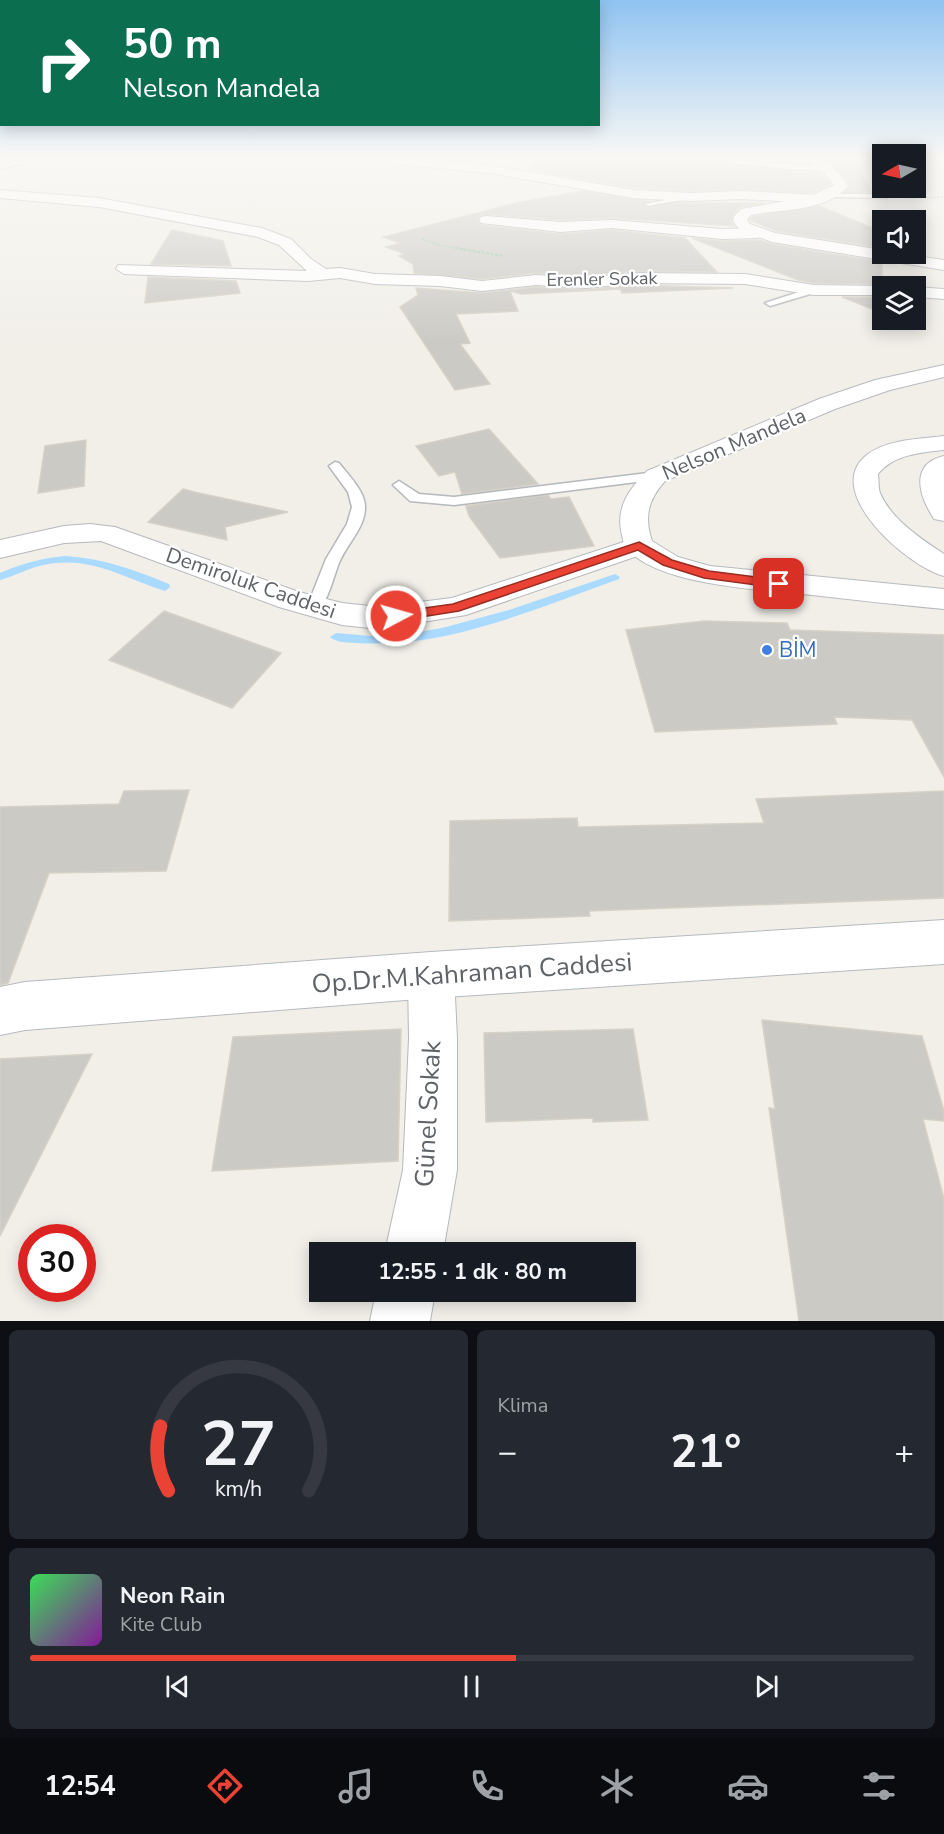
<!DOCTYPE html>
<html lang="tr">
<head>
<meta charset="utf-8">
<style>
  body { margin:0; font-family:"Nunito Sans",sans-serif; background:#242831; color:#f1f3f6; height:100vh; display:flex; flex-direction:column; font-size:22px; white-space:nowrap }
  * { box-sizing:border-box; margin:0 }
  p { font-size:20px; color:#9ea1a6 }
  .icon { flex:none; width:33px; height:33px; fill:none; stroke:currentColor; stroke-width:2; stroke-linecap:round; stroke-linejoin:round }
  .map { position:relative; height:1321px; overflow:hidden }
  .side { display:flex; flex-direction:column; gap:9px; padding:9px; background:#0d0f14; flex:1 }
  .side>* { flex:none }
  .guide { position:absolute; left:0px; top:0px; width:600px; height:126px; box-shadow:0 3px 15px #0003; background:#0b6e4f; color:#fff; overflow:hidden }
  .needle { width:39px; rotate:261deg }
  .fabs { position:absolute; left:872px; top:144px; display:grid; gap:12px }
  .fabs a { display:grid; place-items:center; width:54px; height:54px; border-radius:0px; background:#171b24; box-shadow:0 3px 15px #0003; font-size:30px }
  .speed { position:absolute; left:18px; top:1224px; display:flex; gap:12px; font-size:30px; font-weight:700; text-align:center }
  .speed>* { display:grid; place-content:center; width:78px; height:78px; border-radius:50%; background:#171b24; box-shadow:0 3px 15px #0003; line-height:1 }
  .speed .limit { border:9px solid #d22; background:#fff; color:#111 }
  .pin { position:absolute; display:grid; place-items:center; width:51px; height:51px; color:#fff; margin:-26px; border-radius:12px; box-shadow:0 3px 9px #0006 }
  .me { position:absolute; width:66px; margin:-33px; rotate:84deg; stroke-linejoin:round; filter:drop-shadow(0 0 4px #0008) }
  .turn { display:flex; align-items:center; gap:21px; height:126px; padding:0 24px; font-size:27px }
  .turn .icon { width:78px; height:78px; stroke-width:2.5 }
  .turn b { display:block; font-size:42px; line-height:51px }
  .big { font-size:45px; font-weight:700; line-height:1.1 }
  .side .widget { flex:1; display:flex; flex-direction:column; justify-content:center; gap:9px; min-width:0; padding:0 21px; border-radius:9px; background:#242831 }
  .side .dial { align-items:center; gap:0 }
  .dial svg { height:156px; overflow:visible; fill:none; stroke:#363941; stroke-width:7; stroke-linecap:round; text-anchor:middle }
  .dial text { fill:#f1f3f6; stroke:none }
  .song { display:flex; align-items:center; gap:18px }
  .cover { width:72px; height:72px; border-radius:9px; background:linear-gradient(135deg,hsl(130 70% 55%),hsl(290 70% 35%)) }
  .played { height:6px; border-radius:3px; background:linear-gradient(90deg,#ea4335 55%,#363941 55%) }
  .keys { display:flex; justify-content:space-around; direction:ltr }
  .heat { display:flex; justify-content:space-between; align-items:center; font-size:33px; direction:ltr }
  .side .tiles { flex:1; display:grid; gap:9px; grid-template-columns:1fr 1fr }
  .widget:last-child { grid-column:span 2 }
  .trip { position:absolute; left:309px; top:1242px; width:327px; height:60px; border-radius:0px; background:#171b24; box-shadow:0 3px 15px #0003; font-weight:700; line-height:60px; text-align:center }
  .menu { display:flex; height:96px; justify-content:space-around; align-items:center; background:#090b0e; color:#9ea1a6 }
  .menu .icon { width:42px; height:42px }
  .menu .active { color:#ea4335 }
  .menu b { font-size:27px; color:#f1f3f6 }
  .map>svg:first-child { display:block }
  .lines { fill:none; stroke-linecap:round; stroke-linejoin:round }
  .stream { fill:#aadaff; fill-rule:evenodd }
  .building { fill:#cccac5; stroke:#d6d1c6; stroke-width:1.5 }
  .lane-casing { stroke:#b5b8bc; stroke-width:3 }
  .street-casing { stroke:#b5b8bc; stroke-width:2 }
  .secondary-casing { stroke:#b6babf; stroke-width:2 }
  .path-far1 { stroke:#9cc7a9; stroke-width:1.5; stroke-dasharray:2 1.5; stroke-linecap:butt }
  .path { stroke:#9cc7a9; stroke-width:2; stroke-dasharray:3 1.5; stroke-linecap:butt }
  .lane { fill:#fff; fill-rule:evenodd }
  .street { fill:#fff; fill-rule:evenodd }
  .secondary { fill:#fff; fill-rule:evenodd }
  .route { fill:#ea4335; stroke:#982c22; stroke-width:1.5 }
  .shop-dot { fill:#3f7fe0; stroke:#fff; stroke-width:2 }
  .labels { text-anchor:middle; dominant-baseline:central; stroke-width:4.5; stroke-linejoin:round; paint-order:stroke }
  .far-street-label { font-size:18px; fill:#5f6368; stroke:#fff }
  .street-label { font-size:21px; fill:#5f6368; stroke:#fff }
  .shop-label { font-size:21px; fill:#366cbe; stroke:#fff; text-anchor:start }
  .near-street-label { font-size:26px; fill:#5f6368; stroke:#fff }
</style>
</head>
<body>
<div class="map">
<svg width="944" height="1321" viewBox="0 0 944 1321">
  <rect width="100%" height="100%" fill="#f1efe8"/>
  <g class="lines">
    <g class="stream">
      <path d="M65,556C102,558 135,570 169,584L170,587L165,591C123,578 91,555 44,565C28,568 15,576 0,580V573C21,564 41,558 65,556Z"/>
      <path d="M615,574L620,577L619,579C535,609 446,649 356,643C347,642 336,643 330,637L336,633L371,636L407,634L442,628L509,610Z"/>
    </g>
  </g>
  <g class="building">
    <polygon points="531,159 698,159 700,161 785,171 819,172 830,184 813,193 741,189 691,191 633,188 530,170"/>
    <polygon points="822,159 855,160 872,192 845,192 850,186 846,179 832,164"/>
    <polygon points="582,191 648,201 642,205 648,208 680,203 765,203 739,207 732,216 731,222 734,226 612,218 560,220 486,214 481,215 477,219 481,225 560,234 612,230 685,238 717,272 635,271 586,276 536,273 482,279 414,273 413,264 399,256 405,254 386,247 400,243 383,237 516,203"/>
    <polygon points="819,206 882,232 882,248 776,231 750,220 752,217"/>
    <polygon points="172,230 223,241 231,266 151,264"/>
    <polygon points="692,238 722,241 759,240 772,244 882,262 882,284 814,283 798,280"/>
    <polygon points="148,277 236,281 240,293 145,303"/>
    <polygon points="635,285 733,288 622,293 620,289 521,294 510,291 518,311 456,314 470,343 460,344 490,384 455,390 400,307 418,295 416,288 482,293 536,287 586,290"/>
    <polygon points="842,297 882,297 882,313"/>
    <polygon points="489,429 538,484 462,494 455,472 439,476 416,446"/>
    <polygon points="86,440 84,486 38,493 45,446"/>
    <polygon points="183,489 194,492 288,512 225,527 227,540 148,522"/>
    <polygon points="548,495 551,499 569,497 594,546 500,558 469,516 466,506"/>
    <polygon points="164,611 281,653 232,708 109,660"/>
    <polygon points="704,621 787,623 790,630 944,635 944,777 912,720 834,717 837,724 655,732 626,630"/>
    <polygon points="189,790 166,871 49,873 8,983 0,985 0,807 119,804 124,791"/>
    <polygon points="944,791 944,898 589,911 590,916 449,921 450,821 577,818 578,827 764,823 756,799"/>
    <polygon points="762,1020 922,1036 944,1111 944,1121 923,1119 944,1199 944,1321 799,1321 769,1108 775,1109"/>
    <polygon points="401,1029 398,1161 212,1171 233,1037"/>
    <polygon points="633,1029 648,1120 593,1122 593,1118 486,1122 484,1033"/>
    <polygon points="92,1054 0,1236 0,1059"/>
  </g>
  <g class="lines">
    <g class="lane-casing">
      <g id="lane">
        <polygon points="31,159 40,159 0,169 0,165"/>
        <polygon points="700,159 826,166 829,168 826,170 785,169"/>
        <polygon points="831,194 887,194 890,196 887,198 833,197"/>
        <polygon points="691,195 693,198 648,206 644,204"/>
        <polygon points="814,287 818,290 817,292 770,306 765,303"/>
        <path d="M335,462L339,463C348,475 366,492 365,508C365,528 346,545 339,563C334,575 326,609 315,612L307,607L326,559L347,524L352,507L348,492L329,466Z"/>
        <polygon points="656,472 660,473 662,476 660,479 454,505 410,501 393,485 399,481 419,494 454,497"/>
      </g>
    </g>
    <g class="street-casing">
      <g id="street">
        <polygon points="0,159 14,159 0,166"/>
        <polygon points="380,159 419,159 489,165 633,190 691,193 741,191 817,195 824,199 817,203 741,199 691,201 633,198 489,173 386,163"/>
        <polygon points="0,190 99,198 262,228 291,239 311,259 326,269 340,268 375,274 440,276 482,281 536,275 586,278 635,273 745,274 814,285 888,286 882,286 882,295 814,295 745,284 635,283 586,288 536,285 482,291 440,286 375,284 340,278 308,281 124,274 116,269 118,265 307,271 279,245 258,237 99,207 0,198"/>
        <polygon points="486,216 560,222 612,220 722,229 758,228 766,233 758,238 722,239 612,228 560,232 481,223 479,220 481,217"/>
        <polygon points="915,287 944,289 944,299 915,297"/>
        <polygon points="90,524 115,527 299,592 342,603 379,607 452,598 639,537 649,540 653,546 649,552 466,615 379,629 342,625 279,607 101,541 64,543 0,558 0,540 64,526"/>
        <polygon points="431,952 447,959 454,975 457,1039 457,1170 443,1252 385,1252 403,1170 409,1039 408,975 415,959"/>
        <polygon points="376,1292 435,1292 430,1321 370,1321"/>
      </g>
    </g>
    <g class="secondary-casing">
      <g id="secondary">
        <path d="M806,159C826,157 837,169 848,186C827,212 781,209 751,215L747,220L750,224L775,233L882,250V254H903L944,260V270L772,242L740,230L733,221L734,216L741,209L809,197L834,185L824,173Z"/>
        <path d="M944,365V377L890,390L835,409L665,481C648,500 644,517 652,541L678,557L710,566L944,589V609C900,605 856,600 812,595C765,590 663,586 629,551C624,547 623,540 622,535C615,508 629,489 647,471L819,399L875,380Z"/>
        <path d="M944,436V450C920,453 894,454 878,474C879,480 878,487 880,493C891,519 921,539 944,554V576C908,567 819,490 868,454C889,439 920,439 944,436Z"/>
        <path d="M944,456V521L934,519C919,496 909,464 944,456Z"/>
        <polygon points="944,920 944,964 431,998 25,1030 0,1035 0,987 25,982 431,952"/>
      </g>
    </g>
    <g class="path-far1">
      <polyline points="909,198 944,197"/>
      <polyline points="422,239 439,245 464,249"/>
    </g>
    <polyline class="path" points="455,248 504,256"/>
    <use href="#lane" class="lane"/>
    <use href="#street" class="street"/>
    <use href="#secondary" class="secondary"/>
  </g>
  <linearGradient id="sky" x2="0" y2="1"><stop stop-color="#8fc3f1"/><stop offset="0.46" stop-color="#f9f8f5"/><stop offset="1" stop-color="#f9f8f5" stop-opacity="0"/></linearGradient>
  <rect width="944" height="343" fill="url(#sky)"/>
  <polygon class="route" points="639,542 672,560 709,571 779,580 786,584 779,588 704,578 663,565 638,550 459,611 396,621 390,616 396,612 453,604"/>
  <circle class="shop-dot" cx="767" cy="650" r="6"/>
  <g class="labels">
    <g class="far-street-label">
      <text transform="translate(602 279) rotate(-1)">Erenler Sokak</text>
    </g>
    <g class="street-label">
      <text transform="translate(734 444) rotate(-23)">Nelson Mandela</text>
      <text transform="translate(251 583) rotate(19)">Demiroluk Caddesi</text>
    </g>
    <g class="shop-label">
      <text x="779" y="650">BİM</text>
    </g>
    <g class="near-street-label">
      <text transform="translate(472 973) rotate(-4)">Op.Dr.M.Kahraman Caddesi</text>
      <text transform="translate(428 1114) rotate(-87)">Günel Sokak</text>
    </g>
  </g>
</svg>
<div class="fabs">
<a><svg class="needle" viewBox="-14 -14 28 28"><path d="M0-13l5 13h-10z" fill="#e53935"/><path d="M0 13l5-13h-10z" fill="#9ea1a6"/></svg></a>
<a><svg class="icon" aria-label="sound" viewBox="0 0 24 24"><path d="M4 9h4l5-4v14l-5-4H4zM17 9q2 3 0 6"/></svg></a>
<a><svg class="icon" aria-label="layers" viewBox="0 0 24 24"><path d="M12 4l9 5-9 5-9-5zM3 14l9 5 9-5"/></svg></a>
</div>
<div class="speed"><div class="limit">30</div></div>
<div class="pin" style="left:779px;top:584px;background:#d93025"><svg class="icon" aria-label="arrive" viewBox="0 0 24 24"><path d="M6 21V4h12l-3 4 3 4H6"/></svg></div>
<svg class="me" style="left:396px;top:616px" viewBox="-20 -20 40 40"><circle r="17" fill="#ea4335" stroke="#fff" stroke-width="3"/><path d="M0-11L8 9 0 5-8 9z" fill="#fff"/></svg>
<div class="trip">12:55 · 1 dk · 80 m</div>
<div class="guide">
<div class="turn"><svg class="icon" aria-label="right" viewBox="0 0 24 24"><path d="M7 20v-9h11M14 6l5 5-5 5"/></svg><div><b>50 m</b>Nelson Mandela</div></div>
</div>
</div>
<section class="side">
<div class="tiles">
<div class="widget dial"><svg viewBox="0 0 100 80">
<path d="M14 69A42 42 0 1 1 86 69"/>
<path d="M14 69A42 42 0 0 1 10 36" stroke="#ea4335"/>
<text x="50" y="56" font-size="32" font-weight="700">27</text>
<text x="50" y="72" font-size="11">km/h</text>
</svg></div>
<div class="widget"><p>Klima</p>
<div class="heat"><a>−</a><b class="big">21°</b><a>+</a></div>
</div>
<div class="widget">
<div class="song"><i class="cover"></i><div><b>Neon Rain</b><p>Kite Club</p></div></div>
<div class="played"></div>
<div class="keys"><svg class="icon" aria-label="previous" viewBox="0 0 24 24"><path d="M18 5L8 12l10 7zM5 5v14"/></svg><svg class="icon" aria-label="pause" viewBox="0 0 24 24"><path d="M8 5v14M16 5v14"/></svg><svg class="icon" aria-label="next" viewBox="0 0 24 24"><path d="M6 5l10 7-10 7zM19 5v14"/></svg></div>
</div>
</div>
</section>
<nav class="menu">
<b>12:54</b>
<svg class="icon active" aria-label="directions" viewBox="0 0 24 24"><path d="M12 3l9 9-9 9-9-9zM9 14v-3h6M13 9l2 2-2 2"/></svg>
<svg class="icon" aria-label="music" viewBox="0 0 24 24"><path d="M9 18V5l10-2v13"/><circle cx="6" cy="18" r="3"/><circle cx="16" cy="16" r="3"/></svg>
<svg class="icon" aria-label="phone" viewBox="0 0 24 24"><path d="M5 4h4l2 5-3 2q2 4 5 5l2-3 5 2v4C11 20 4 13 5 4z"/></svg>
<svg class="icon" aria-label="climate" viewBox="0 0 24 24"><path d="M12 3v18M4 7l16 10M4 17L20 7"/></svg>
<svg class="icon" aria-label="car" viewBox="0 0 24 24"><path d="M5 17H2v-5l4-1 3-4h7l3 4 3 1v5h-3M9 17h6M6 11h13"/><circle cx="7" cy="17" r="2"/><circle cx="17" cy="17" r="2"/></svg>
<svg class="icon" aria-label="filters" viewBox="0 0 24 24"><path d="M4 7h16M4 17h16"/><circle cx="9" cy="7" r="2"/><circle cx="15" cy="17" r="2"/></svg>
</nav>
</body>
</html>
